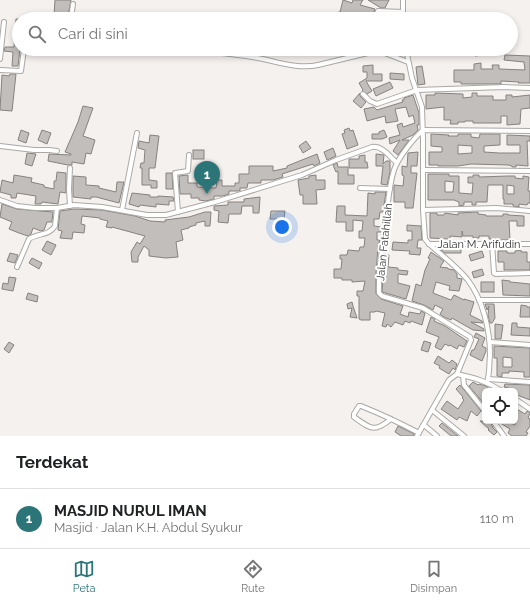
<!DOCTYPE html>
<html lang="id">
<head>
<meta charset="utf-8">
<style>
	body { margin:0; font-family:Raleway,sans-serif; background:#f6f6f6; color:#202124 }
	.controls { position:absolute; right:12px; bottom:12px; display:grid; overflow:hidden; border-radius:6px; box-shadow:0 2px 6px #0003 }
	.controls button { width:36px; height:36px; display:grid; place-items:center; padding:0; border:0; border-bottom:1px solid #e0e0e0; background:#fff; color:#202124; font:20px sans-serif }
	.you { position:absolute; left:282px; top:227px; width:14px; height:14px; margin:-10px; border:3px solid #fff; border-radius:50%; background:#1a73e8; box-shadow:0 0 0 6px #1a73e833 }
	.badge { display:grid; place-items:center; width:26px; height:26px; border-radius:50%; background:#2b7578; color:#fff; font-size:13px; font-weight:700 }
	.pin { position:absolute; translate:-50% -33px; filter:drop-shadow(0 1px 2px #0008) }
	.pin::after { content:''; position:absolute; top:21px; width:14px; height:12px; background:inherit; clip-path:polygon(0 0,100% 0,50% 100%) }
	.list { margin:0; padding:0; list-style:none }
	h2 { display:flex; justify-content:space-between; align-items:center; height:52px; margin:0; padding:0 16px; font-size:17px }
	h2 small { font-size:13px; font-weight:400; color:#757577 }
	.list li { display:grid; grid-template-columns:26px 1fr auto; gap:12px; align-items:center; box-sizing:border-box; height:60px; padding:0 16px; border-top:1px solid #e0e0e0 }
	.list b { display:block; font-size:15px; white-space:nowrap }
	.list p { margin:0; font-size:13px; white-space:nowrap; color:#757577 }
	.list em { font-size:13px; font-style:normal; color:#757577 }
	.icon { flex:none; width:22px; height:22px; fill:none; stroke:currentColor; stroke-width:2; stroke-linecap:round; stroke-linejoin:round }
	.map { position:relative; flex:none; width:530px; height:436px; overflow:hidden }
	.search { position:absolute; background:#fff; box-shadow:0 2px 6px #0003; left:12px; right:12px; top:12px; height:44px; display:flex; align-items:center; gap:10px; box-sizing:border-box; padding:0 14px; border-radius:22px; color:#757577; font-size:15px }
	.sheet { height:112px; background:#fff }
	nav { display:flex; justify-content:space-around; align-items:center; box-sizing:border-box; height:56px; border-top:1px solid #e0e0e0; background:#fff; font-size:11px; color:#757577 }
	nav a { display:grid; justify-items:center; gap:2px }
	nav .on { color:#2b7578 }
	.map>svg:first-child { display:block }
	.building { fill:#c2bebc; stroke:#858280; fill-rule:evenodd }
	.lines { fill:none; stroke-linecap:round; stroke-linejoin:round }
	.minor-casing { stroke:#aca8a6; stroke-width:6 }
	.minor { stroke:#fff; stroke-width:4 }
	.labels { text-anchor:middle; stroke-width:4; stroke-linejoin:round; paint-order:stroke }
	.street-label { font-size:11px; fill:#353433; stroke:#fff }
</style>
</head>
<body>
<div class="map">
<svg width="530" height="436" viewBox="0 0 530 436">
	<rect width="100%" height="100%" fill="#f5f1ef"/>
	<g class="building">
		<path d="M55,0h16l-3,16 -14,-1z"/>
		<path d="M343,0l9,3 1,-3h10l-3,5 15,4 -3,8 -7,-2 -1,4 -9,-2v2h-26l-1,-5 12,-2z"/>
		<path d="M368,0h21l-4,8h-4z"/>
		<path d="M380,15h12v4h-13z"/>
		<path d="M16,19h3v30h1l-2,17h-6l1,-14 -9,-1 1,-4h9z"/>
		<path d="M475,49h16l1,5 -17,2z"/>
		<path d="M505,55l25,1v27h-12l1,-1 -18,-1v3h-40v-2h-7v-12h20v-6l7,-1v6h12l-1,-4h7v4l26,1 -1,-8 -20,-2z"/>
		<path d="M373,65v9h9v7h-16l6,10 -5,3 -5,-3 1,-1 -4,-7 8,-5v-6h-4v-6z"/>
		<path d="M422,66l3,18 -7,1 -2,-18z"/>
		<path d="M390,73l14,1v6l-14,-1z"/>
		<path d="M10,74h6l-4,37 -12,-1 2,-35 7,1z"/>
		<path d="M390,82l3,6 -17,8 -3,-7z"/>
		<path d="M360,93v3l6,6 -5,6 -8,-7z"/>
		<path d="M435,93l28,1v4l9,-1v-4h5v3h16v4h13v-5h6v2l18,-2v13l-9,1 -1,15 -13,1v-9h-6v7h-28v-2h-8v1h-7v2h-8l1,-4h-7v-13l-18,2v-14h9z"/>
		<path d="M413,95l6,18v12h-2l1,5 -5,5 -11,5h7l-11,15 -5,-4 7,-11 -10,4 -1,-6 11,-3 -3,-10 5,-2 1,4 12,-4 -2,-8 -4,2 -3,-10 -11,2 3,12 -12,2 -1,-7 -18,5 -3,-12 10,-2 3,3 26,-8 -1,-2h2v-2z"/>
		<path d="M83,106l10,2 -10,28 12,4 -4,14 -5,-1 -2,11 -12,-2v3h-4l-20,-4 1,-7 22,1v-1l-6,-2 13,-30z"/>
		<path d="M349,128l1,3 3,-1 5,15 -11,4 -5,-15 3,-1 -1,-3z"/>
		<path d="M21,130l8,3 -3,10 -8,-3z"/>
		<path d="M42,130l9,3 -4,11 -9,-4z"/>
		<path d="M384,130l3,7 -5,2h-10v-5h7v-2z"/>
		<path d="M431,134l18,1 -1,1h10v-2h13v3l8,1 1,-4h20v11l-16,1v6l15,1h21v-8h-13v-10l23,1v5h-3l1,25 -12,-1v2h-4v-1l-4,-1 -37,-1 -13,2h-20v-1h-9v-13h13v-5l-11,-1zM458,145l14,1v7l-14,1z"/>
		<path d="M150,135l9,1 -4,32h-6v12l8,1v7h-6v-3h-9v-17h-2l1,-5h3l1,-13 -7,-2 1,-7 10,2z"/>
		<path d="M306,141l5,7 -8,5 -4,-7z"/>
		<path d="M333,148l3,8 -9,4 -3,-8z"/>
		<rect x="193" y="150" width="11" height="9"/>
		<path d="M418,152l-1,14h-6v7h6l-4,35h-8v-6h-11v-17l9,1 1,-10 -2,-1v-9l5,1 1,-14z"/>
		<path d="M27,153l9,1 -4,12 -7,-2z"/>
		<path d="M317,154l3,9 -6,3 -1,-2 -31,10 1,3 -10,3h-12v3h-13l-1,5h-7v3h-11v3l-6,2h-9v3l-8,2 -7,-1v-2h-8v-4h-11l-1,-18 9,-1v8h9v4l19,1 1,-8h5v6h13v-3h4v-9h10v-8h24v5l14,-3v-2z"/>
		<path d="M376,154l8,1 -1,9 3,-3h4v11l-3,13 -6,-1 2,-18h-7z"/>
		<path d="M365,155v7h2l1,6h-19v-9h10v-3z"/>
		<path d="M337,163l1,4h10v8h6v9h-16v-13l-2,1 -3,-7z"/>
		<path d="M57,172l9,1v20l-6,-1 -2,12 -16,-2 -1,2h-6l1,-8 -19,-3 -1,5h-5v-3l-11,-3 2,-12 11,3 1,-8 18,3 -1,4 13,3v2l10,2v-8h2z"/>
		<path d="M166,173h6l1,16h-7z"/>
		<path d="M428,174h21v2h10v17l13,1 1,-11h-5v-6h5v-2h6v2l29,-1h7v2l8,1v-3l6,1 -1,14h2v12h-2l-1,2 -8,-1v3l-6,-1v-2h-9v-5h-1v-14h-15l-1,17h-11v3h-4v-3h-8v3l-5,1v-4l-5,-2h-26zM445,181l9,1 -1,10h-8zM507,185l7,1v8h-7z"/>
		<path d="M316,175v5h9v9l-9,1 1,14h-14v-9h-3l-2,-15 11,-2v-2z"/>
		<path d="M73,176l13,1v8l13,1v2l17,4 1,-10h7l-5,21 -23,-6h-5v2l-18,-2z"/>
		<path d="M375,192h11l-3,20h-3l-1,7h-5v7l7,1v5h-4v8h3l-2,6 -2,28v20l5,5 22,7 -3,8 8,3 1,-5 11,2 1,-3 4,2 -3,12 -11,-4 -1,2 -5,-2 -2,4 -8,-3 -4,5 -4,-3 -1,3 -4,-1 3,-13 -9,-2 -1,1h-5v8h-9l-2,-1v-23h-2v-5h6l2,-10 -13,1v-2h-10v-2h-8v-9h7l1,-10h-2v-4h7l1,-5 11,1 1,-4h4l1,-9h-6v-7h3l1,-10 -10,-1v11h-7v-9h-10l1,-16h8v9l22,1 1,-23 7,1z"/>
		<path d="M132,193l18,2v2h8v-1l15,1 1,4h-5v4l-13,-1v3l-16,-2 -1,2 -10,-3z"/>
		<path d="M260,197l-1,16h-6v-7h-11l-1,8h-12l-1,9 -10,-1 1,-11 -5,-1v-4l14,-1v-3h16v-3z"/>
		<path d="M2,204l15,5 36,3 -1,10h-5l-3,8 -3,1 -8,-3 -2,6 -3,2 -9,-3 -10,-4 3,-7 -12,-5z"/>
		<path d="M74,209l28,1 33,6 15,5 15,1v-2l24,-3 16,-5h6l-1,14h-5v-5l-9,2v2l-7,2v1l-8,2 2,10 -7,2 2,15 -12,1 -17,-2v-6l-5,-4 -6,11v5h-6l-1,-10 6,-10 3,2 5,-8 -33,-9v1l-6,-1 2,-6 -8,-2v-1l-18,-2 -1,8 4,1 -1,8 -11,-1 -1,7 -12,-1 2,-7 -4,-1 2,-19z"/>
		<path d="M271,211h14l-1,8h-14z"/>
		<path d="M478,212v2l8,1v1h17v-2h5v1l16,1v10h-7v-5h-8l1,19h-14v-1h-7v-3h-10v2h-6v-2h-10l-1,-5v6l-12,-1v3l-20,-1v-25h7v2h7l1,-2 13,2v-2z"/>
		<path d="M407,225l14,1 1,14h-4l-1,8h4l-1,7 -11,-1 1,-3 -18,-1 1,-8 15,1v-3h4v-9h-5z"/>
		<path d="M47,241l9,4 -5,10 -9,-5z"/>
		<path d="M441,248h20v5h-16l-4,-3z"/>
		<path d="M521,250v2h6v10h3v8h-26v-8h-6v-11h9v2h8v-2z"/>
		<path d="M482,251l2,6 -13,4 -2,-6z"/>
		<path d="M431,252l13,9 -4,6 8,1v1l6,1 3,4v4l5,1 -3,12 -10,-1 1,-4 -14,-4 -3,11 18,7 3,-5 10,5v-1l10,3 -4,13 12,6 1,2 -12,-1 13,7v2l-11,-1 -21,-12 -1,2 -7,-3 -4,-3 3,-5 -8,-4 -2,5 -9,-5 -12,-4 4,-17 5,2 4,-16 5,-11 -2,-1z"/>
		<path d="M10,253l8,2 -3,8 -8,-2z"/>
		<path d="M385,254l4,1 -1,12 10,1v2l10,1 -1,4 -9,-1v9l12,3 -4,13 -24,-7z"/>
		<path d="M32,258l10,5 -3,6 -10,-6z"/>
		<path d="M482,269l2,6 -10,3 -2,-6z"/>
		<path d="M9,277l7,1 -3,13 -11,-2 1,-6 5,1z"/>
		<path d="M502,280l8,1v1l20,2v12l-27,-1z"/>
		<rect x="481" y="282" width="13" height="10"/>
		<path d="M28,293l10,3 -1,6 -11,-3z"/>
		<path d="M352,302l1,4 4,12 -7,-1 2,-9 -4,1 -1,-5z"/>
		<path d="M485,304h9l1,14 -3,5h-2l-2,-8 1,-9 -2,4z"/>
		<path d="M521,305l6,1v1h3v10h-10z"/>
		<path d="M431,317l4,2 -1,2 11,5 22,15 -3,6 -5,-2 -2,4 -7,-4 -1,1 -4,-2 -4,6 -6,-3 4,-10 -13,-5z"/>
		<path d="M512,323h5v4l13,1v8l-19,-1z"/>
		<path d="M495,324l8,1 -2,14h-6z"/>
		<path d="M476,333l9,5 -3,8 4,2v3l-4,10 -12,-6 2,-5h2l5,-11 -5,-2z"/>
		<path d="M424,341l7,2 -3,9 -7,-2z"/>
		<path d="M9,342l5,3 -5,8 -5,-4z"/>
		<path d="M494,346l36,2v29h-6v-5l-15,-1v2h-7v4l-5,-1v-18h-3zM503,357l9,1v9h-9z"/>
		<path d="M438,356l11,7 3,-3 5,4 -2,6 -2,-2 -4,6 -10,-6 1,-2 -6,-3z"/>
		<path d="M473,382l5,3 1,-1 7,2 6,5h-7v14l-16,-19z"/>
		<path d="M505,384l25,1v15l-13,-5 1,-2 -3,-2h-5l1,-2 -7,-2z"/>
		<path d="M460,385l21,26 -4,5 -6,-5 -4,10 -8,-4 -2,3 -16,-11 6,-8 11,8 6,-9 -2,-2 1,-1 -7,-8z"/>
		<path d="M515,408l10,6 2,-3 3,2 -2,5 2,1v7l-4,6 2,1 -2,3h-14l-4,-3 2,-4 -13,-8h9l9,4z"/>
		<path d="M480,421h10l3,7 4,4 -3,3 -6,-5 1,-1z"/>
		<path d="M442,423l16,13h-7l-12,-10z"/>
		<path d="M398,426l16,8v2h-13l-6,-4z"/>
	</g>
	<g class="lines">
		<g class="minor-casing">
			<g id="minor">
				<path d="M71,19l2,-15"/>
				<path d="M375,19l3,-8 25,1"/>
				<path d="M403,19v-19"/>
				<path d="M166,49c28,2 58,3 86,8 21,3 45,13 66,8l54,-13h10l26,10"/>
				<path d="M406,49l6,29 10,29 1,32v71l2,29 4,5c13,11 27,22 38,35 16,20 23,51 23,76 -1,9 0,18 -3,27"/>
				<path d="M0,59l4,-37"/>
				<path d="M0,70l21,1 3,-22"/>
				<path d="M363,94l7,7 7,3 40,-14 87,-3 26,1"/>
				<path d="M0,146l34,4h15l8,1"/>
				<path d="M423,170l107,1"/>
				<path d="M360,188l30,1"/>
				<path d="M0,200l17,6 18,2h22l17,-3 28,2 45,8h19l49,-13 87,-27 34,-15 36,-13c10,-2 18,10 25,16"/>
				<path d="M70,206l-1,-17 1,-21"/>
				<path d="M122,210l15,-77"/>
				<path d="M423,210l74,-2 33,3"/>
				<path d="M178,212l-3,-39 13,-2 1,-16"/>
				<path d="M492,243l2,30 2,1 34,-1"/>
				<path d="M429,244h101"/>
				<path d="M17,267l12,-28c9,-6 20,-3 26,-13l2,-18"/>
				<path d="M479,300h51"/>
				<path d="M490,342l40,3"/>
				<path d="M457,374c18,4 29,7 45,17"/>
				<path d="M463,376l1,9 21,26"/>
				<path d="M488,379l42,3"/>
				<path d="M515,399l15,10"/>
				<path d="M432,410l32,26"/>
				<path d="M391,419c-17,14 -20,10 -37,-2v-3l5,-8h2c20,8 39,17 58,27"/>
				<path d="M493,421l11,15"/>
				<path d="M424,425l13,11"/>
				<path d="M417,436l32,-56 8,-6 14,-34 -1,-3 -47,-29 -41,-12 -3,-3c-1,-25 4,-49 7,-74 2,-16 3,-33 8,-49 4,-12 19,-31 29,-40l107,1"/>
			</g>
		</g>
		<use href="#minor" class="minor"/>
	</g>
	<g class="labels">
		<g class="street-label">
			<text transform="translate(384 242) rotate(-84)" y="4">Jalan Fatahillah</text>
			<text x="479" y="248">Jalan M. Arifudin</text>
		</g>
	</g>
</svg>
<div class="controls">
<button><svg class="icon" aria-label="locate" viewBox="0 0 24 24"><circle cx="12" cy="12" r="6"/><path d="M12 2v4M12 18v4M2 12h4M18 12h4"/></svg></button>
</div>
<div class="you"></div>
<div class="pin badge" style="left:207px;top:194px">1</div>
<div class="search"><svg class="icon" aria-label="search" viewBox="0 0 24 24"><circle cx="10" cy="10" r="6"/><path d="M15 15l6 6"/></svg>Cari di sini</div>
</div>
<section class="sheet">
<h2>Terdekat<small></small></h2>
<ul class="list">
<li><span class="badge">1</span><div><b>MASJID NURUL IMAN</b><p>Masjid · Jalan K.H. Abdul Syukur</p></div><em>110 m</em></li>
</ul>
</section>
<nav>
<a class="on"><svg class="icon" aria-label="map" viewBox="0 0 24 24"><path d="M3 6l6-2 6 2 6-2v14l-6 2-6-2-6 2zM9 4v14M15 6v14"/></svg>Peta</a>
<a><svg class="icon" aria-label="directions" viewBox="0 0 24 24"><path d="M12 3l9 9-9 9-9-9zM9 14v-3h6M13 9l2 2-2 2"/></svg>Rute</a>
<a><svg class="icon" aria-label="saved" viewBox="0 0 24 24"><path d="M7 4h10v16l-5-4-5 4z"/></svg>Disimpan</a>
</nav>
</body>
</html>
